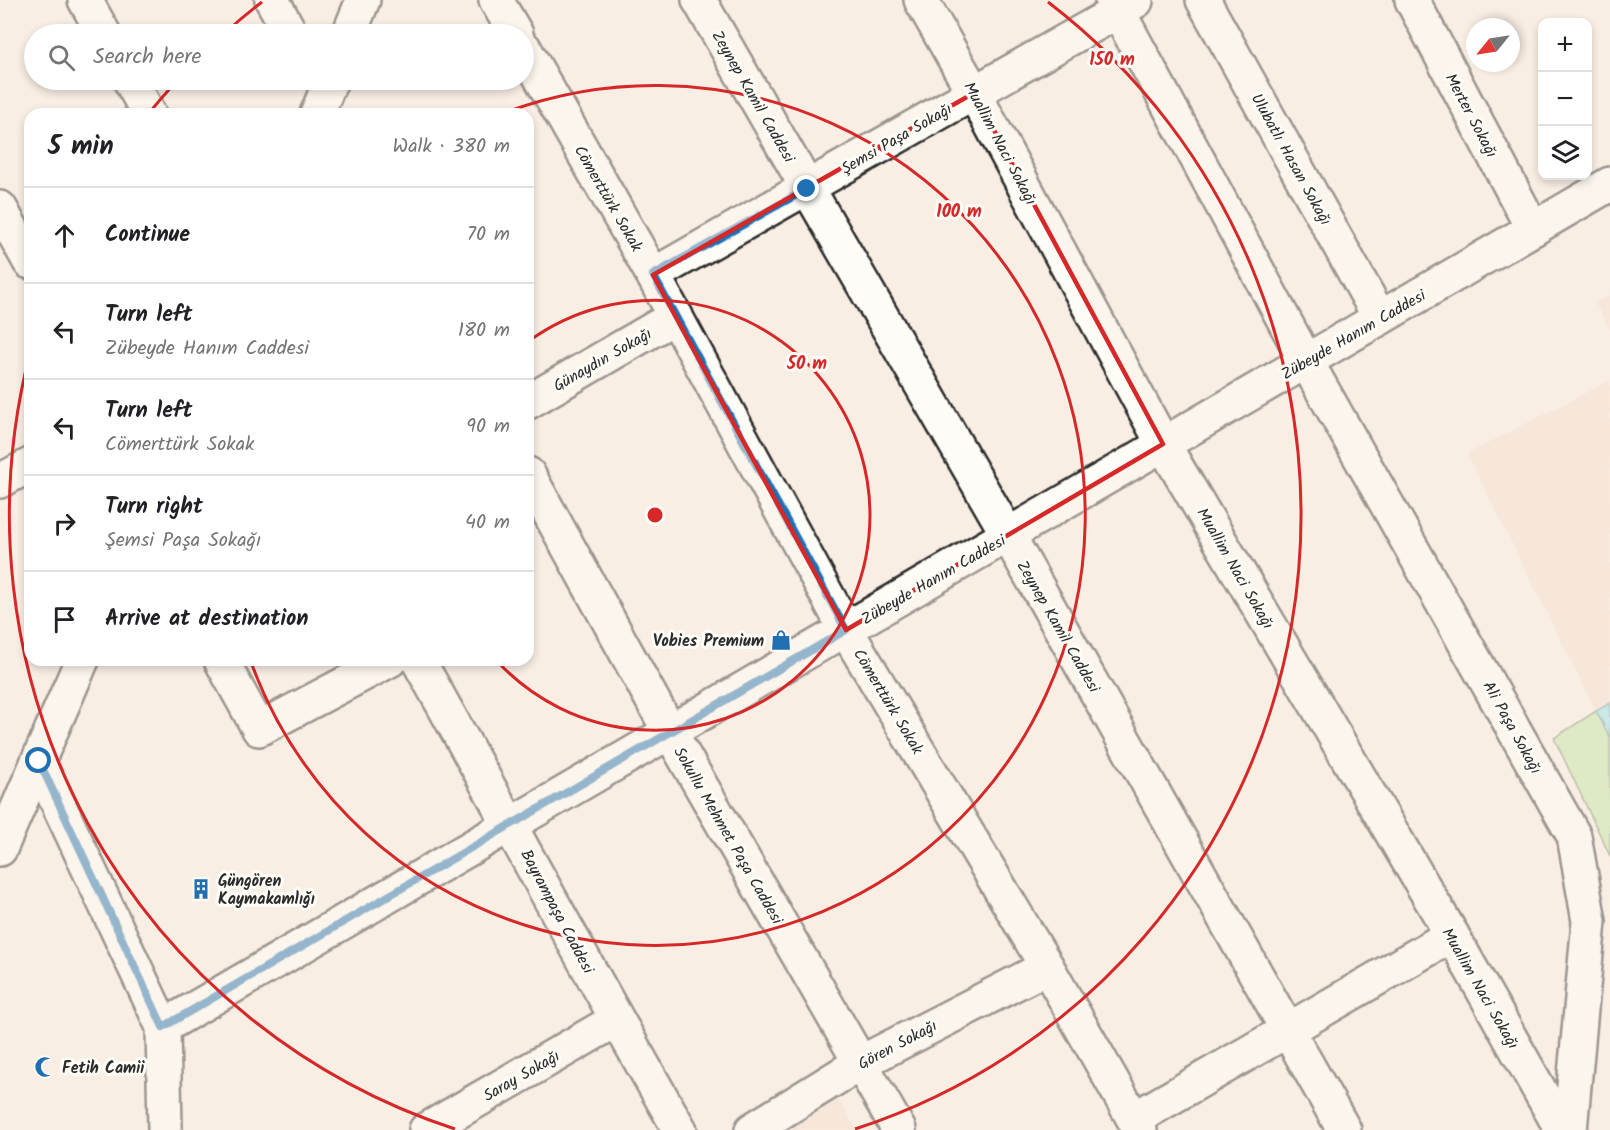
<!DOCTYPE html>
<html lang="en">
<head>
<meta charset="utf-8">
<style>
	body { margin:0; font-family:Kalam,sans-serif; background:#f6f6f6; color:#202124 }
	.controls { position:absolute; right:18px; top:18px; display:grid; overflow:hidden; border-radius:12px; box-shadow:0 3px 9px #0003 }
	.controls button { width:54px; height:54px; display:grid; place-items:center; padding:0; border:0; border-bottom:2px solid #e0e0e0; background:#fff; color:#202124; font:30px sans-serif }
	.compass { position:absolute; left:1466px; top:18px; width:54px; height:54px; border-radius:50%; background:#fff; box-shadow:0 3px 9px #0003; rotate:240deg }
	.stop { position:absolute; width:18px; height:18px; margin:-14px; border:4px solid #1f6fb2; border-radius:50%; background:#fff }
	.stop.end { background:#1f6fb2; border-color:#fff; box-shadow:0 2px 6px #0008 }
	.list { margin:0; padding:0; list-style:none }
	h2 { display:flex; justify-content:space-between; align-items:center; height:78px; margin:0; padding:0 24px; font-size:26px }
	h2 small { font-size:20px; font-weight:400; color:#757577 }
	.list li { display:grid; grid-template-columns:39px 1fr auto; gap:18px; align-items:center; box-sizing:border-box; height:96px; padding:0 24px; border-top:2px solid #e0e0e0 }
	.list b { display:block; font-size:22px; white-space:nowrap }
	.list p { margin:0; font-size:20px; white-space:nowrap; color:#757577 }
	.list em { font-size:20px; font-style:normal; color:#757577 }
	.icon { flex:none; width:33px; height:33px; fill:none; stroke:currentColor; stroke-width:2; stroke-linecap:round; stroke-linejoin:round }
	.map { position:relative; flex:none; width:1610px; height:1130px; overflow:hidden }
	.search { position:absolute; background:#fff; box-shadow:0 3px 9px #0003; left:24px; top:24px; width:510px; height:66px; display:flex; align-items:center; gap:15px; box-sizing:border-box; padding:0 21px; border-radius:33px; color:#757577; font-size:22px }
	.panel { position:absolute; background:#fff; box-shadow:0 3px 9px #0003; left:24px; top:108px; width:510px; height:558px; border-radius:18px }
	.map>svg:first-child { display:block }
	.built { fill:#f4ddce }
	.green { fill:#bde39f; stroke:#748765; stroke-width:1.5 }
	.water { fill:#8fdfec; stroke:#67979f; stroke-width:1.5 }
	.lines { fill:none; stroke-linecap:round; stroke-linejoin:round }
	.minor-casing { stroke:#2b2b2b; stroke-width:38 }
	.tertiary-casing { stroke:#2b2b2b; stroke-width:38 }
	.minor { stroke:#fdfcf7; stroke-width:33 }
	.tertiary { stroke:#fdfcf7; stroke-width:33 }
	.route { stroke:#1f6fb2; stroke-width:8 }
	.marked { fill:none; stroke:#d62828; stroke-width:4.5; stroke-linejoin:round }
	.ring { fill:none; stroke:#d62828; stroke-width:3 }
	.labels { text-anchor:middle; stroke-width:6; stroke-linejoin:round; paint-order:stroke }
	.street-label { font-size:16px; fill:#2b2b2b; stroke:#fdfcf7 }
	.poi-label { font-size:16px; font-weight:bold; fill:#2b2b2b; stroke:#fdfcf7; text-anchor:start }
	.centre { fill:#d62828; stroke:#fdfcf7; stroke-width:3 }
	.ring-label { font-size:18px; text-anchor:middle; font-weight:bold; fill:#d62828; stroke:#fdfcf7; stroke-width:6; stroke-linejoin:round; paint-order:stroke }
</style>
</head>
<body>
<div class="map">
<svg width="1610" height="1130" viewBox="0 0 1610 1130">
	<rect width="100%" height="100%" fill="#f9eee4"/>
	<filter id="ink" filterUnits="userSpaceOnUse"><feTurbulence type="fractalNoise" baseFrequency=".0167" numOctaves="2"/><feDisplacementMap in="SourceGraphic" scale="12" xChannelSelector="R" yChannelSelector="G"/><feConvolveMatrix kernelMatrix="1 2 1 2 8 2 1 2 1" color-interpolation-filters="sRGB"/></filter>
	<g filter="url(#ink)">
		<g class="built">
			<path d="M1610,295v35l-15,-27z"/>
			<path d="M1610,380v322l-14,9 -129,-257z"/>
			<path d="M837,1097l20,33h-75z"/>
		</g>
		<path class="green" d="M1596,711l14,26v119l-56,-118z"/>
		<path class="water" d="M1610,703v34l-14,-26z"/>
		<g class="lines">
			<g class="minor-casing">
				<g id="minor">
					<path d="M85,0l19,34"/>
					<path d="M272,0l19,34"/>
					<path d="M496,0l20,34"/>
					<path d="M699,0l309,535 336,595"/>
					<path d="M921,0l53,93 189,351 289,491 110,195"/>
					<path d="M1112,0l194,361 268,475 15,85 -19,209"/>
					<path d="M1203,0l177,318"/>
					<path d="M1412,0l121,229"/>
					<path d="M524,48l129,227 193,355 201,337 93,163"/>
					<path d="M130,80l19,34"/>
					<path d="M0,208l30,54"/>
					<path d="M653,275l483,-274"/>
					<path d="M528,402l148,-86"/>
					<path d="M528,474l142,258 229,398"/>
					<path d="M0,481l30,-16"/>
					<path d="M221,660l38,69 131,-69"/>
					<path d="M38,761l125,266 2,103"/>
					<path d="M163,1027l1447,-843"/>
					<path d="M1134,1119l318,-184"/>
					<path d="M426,1130l190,-110"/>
					<path d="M752,1130l108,-67 187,-96"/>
				</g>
			</g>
			<g class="tertiary-casing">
				<g id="tertiary">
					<path d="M349,34l14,-34"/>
					<path d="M317,114l14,-34"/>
					<path d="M418,660c88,156 172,315 262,470"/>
					<path d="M0,849l82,-189"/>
				</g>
			</g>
			<use href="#minor" class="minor"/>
			<use href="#tertiary" class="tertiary"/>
		</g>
	</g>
	<g class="lines" filter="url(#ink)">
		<path class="route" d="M39,761l124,266 683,-397 -193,-355 154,-86"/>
	</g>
	<path d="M0 0H1610V1130H0ZM974,93l189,351 -317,186 -193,-355z" fill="#f9eee4" fill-opacity=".55" fill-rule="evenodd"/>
	<path class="marked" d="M974,93l189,351 -317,186 -193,-355z"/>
	<g class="ring">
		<path d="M529 341A215 215 0 1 1 496 660"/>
		<path d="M501 114A430 430 0 1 1 251 662"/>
		<path d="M455 1129A646 646 0 0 1 30 353M149 113A646 646 0 0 1 175 83M227 31A646 646 0 0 1 262 2M1048 2A646 646 0 0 1 855 1129"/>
	</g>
	<defs>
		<g id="shop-bare" transform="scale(1.62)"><path d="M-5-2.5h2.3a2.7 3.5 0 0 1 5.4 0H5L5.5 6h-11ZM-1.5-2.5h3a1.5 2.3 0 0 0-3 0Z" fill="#1f6fb2" stroke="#fdfcf7" stroke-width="2.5" paint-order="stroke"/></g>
		<g id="building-bare" transform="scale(1.62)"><path d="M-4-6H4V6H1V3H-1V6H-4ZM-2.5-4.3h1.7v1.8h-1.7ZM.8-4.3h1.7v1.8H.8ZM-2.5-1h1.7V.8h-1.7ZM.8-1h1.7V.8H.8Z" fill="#1f6fb2" stroke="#fdfcf7" stroke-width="2.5" paint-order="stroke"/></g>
		<g id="mosque-bare" transform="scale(1.62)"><path d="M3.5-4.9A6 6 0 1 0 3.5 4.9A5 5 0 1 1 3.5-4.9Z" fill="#1f6fb2" stroke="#fdfcf7" stroke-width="2.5" paint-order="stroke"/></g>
	</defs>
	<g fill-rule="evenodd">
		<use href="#shop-bare" x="781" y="640"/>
		<use href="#building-bare" x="201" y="889"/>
		<use href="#mosque-bare" x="45" y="1067"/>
	</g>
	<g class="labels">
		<g class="street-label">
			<text transform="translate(754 96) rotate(60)" y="6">Zeynep Kamil Caddesi</text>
			<text transform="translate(1472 115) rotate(62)" y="6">Merter Sokağı</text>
			<text transform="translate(896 138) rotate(-30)" y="6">Şemsi Paşa Sokağı</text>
			<text transform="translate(1001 143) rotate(62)" y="6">Muallim Naci Sokağı</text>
			<text transform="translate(1292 159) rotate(61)" y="6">Ulubatlı Hasan Sokağı</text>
			<text transform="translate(609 198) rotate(60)" y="6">Cömerttürk Sokak</text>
			<text transform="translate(1353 334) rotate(-30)" y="6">Zübeyde Hanım Caddesi</text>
			<text transform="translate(602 359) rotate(-30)" y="6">Günaydın Sokağı</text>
			<text transform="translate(1236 568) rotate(60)" y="6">Muallim Naci Sokağı</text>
			<text transform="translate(933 579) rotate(-30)" y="6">Zübeyde Hanım Caddesi</text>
			<text transform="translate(1059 626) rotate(60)" y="6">Zeynep Kamil Caddesi</text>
			<text transform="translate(889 701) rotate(59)" y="6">Cömerttürk Sokak</text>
			<text transform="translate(1513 727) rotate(61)" y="6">Ali Paşa Sokağı</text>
			<text transform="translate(729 835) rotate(60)" y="6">Sokullu Mehmet Paşa Caddesi</text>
			<text transform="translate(558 911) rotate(62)" y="6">Bayrampaşa Caddesi</text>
			<text transform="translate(1481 988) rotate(60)" y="6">Muallim Naci Sokağı</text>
			<text transform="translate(897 1044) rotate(-28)" y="6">Gören Sokağı</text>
			<text transform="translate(521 1075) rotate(-30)" y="6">Saray Sokağı</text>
		</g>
		<g class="poi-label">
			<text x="764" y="646" text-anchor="end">Vobies Premium</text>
			<text x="218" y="886">Güngören<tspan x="218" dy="18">Kaymakamlığı</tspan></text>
			<text x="62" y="1073">Fetih Camii</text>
		</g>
	</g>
	<circle cx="655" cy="515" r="9" class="centre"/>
	<g class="ring-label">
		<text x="1112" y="65">150 m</text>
		<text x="959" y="217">100 m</text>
		<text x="807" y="369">50 m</text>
	</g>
</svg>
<div class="controls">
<button>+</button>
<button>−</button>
<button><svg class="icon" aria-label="layers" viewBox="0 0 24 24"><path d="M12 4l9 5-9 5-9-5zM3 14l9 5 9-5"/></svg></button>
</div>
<svg class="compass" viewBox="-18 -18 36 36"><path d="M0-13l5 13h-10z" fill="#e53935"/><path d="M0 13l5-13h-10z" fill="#757577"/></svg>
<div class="stop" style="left:39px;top:761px"></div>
<div class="stop end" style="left:807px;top:189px"></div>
<div class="search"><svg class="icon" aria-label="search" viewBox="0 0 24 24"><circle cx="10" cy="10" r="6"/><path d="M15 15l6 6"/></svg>Search here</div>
<section class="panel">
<h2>5 min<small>Walk · 380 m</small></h2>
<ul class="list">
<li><svg class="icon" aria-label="ahead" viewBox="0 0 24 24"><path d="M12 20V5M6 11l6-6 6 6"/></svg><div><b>Continue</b></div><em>70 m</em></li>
<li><svg class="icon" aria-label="left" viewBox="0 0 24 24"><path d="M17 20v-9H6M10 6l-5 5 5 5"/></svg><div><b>Turn left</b><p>Zübeyde Hanım Caddesi</p></div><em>180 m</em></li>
<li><svg class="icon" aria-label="left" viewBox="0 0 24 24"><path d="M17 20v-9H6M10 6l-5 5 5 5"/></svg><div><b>Turn left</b><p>Cömerttürk Sokak</p></div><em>90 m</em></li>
<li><svg class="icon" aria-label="right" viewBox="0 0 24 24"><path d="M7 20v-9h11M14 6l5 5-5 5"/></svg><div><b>Turn right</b><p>Şemsi Paşa Sokağı</p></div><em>40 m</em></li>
<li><svg class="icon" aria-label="arrive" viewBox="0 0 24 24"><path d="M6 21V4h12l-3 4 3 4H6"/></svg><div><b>Arrive at destination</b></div></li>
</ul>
</section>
</div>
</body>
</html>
